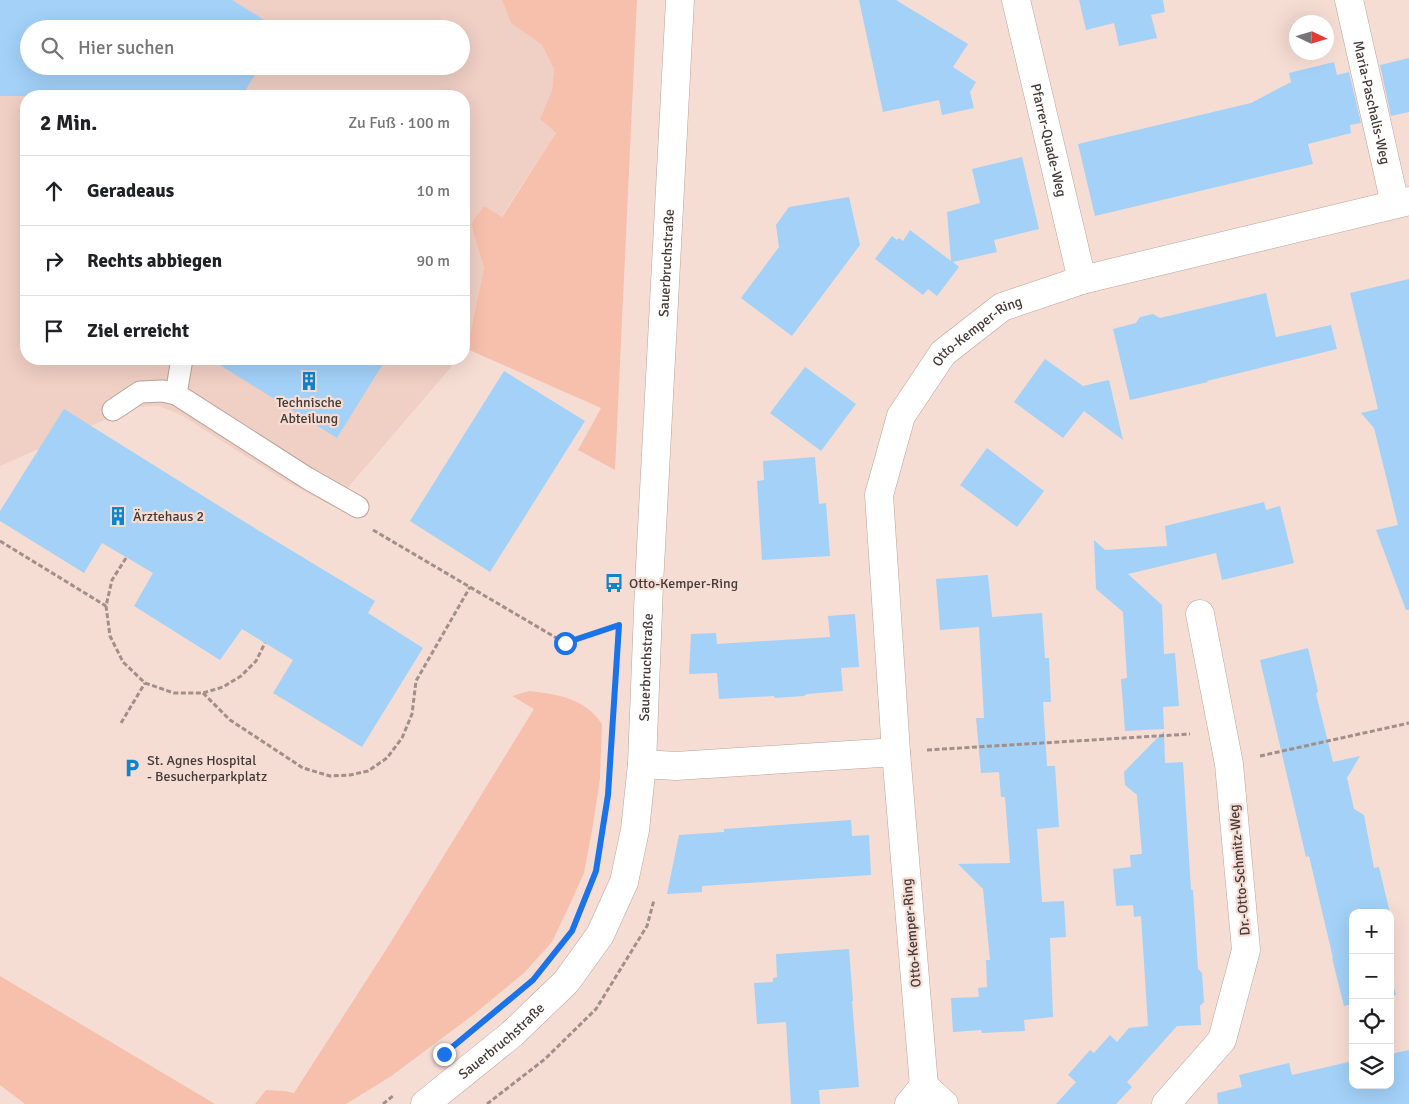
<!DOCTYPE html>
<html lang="de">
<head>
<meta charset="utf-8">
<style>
	body { margin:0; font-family:Signika,sans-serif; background:#f6f6f6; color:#202124 }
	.controls { position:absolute; right:15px; bottom:15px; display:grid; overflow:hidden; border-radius:10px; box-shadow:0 5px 20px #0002 }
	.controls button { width:45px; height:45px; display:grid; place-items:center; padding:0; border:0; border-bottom:1px solid #e0e0e0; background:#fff; color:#202124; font:25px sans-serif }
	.compass { position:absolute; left:1289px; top:15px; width:45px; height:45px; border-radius:50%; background:#fff; box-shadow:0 5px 20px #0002; rotate:94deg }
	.stop { position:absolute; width:15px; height:15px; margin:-11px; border:4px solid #1a73e8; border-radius:50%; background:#fff }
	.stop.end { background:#1a73e8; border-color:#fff; box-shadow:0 1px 5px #0008 }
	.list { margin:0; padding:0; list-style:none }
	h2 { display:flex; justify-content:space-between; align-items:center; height:65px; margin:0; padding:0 20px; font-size:21px }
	h2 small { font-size:16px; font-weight:400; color:#757577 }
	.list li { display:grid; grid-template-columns:32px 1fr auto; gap:15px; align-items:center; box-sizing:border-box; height:70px; padding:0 20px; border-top:1px solid #e0e0e0 }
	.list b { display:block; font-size:19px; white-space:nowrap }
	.list em { font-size:16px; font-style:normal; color:#757577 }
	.icon { flex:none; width:28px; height:28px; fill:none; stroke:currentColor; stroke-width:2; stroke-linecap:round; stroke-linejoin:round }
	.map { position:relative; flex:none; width:1409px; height:1104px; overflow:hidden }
	.search { position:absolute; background:#fff; box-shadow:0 5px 20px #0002; left:20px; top:20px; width:450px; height:55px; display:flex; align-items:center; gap:12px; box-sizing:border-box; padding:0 18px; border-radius:28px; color:#757577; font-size:19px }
	.panel { position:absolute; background:#fff; box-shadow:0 5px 20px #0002; left:20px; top:90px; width:450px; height:275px; border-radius:20px }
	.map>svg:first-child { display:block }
	.built { fill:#f0cfc4; fill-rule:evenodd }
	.green { fill:#f6c0ad }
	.building { fill:#a3d1f8 }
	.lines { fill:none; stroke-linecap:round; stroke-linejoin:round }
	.lane-casing { stroke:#bba39b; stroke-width:23 }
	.street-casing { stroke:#bba39b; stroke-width:29 }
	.path { stroke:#a18f89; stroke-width:3; stroke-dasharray:5 2.5; stroke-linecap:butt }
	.lane { stroke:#fff; stroke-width:21 }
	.street { stroke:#fff; stroke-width:28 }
	.route { stroke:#1a73e8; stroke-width:6 }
	.labels { text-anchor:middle; stroke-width:4.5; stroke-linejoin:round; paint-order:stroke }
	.street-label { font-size:14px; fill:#443a37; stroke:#f6ddd4 }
	.poi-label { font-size:14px; fill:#443a37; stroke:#f6ddd4; text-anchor:start }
</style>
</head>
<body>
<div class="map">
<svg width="1409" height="1104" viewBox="0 0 1409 1104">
	<rect width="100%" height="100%" fill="#f6ddd4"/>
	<path class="built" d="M0,0h502l9,23 31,22 12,24 -2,21 -12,29 16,14 -55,84 -30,7 13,44 -17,81 -3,3v-256h-438v263h432l-126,147 -47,-25 -104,-66 -22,-9 -25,1 -134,59zM29,29h432v37h-432z"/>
	<g class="green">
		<path d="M502,0h135l-22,470 -37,-20 23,-42 -134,-59 17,-81 -13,-44 13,-18 18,11 54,-84 -16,-14 12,-29 2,-21 -12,-24 -31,-22z"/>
		<path d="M529,691c28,3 56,7 73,33l-2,54 -7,47 -9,48 -13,29 -19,40 -28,31 -51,42 -83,62 -44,27h-91l11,-14 18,1 10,2 95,-148 145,-236 -22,-13z"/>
		<path d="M0,976l215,128h-190l-25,-19z"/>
	</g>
	<g class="building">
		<path d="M0,0h232l47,29h-250v37h231l-18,30h-242z"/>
		<path d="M859,0h37l72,44 -15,23 23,15 -6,10 4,16 -32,7 -3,-15 -56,12z"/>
		<path d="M1079,0h84l2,12 -14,3 6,23 -38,8 -5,-23 -28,7z"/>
		<path d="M1409,58v54l-18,4 -11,-51z"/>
		<path d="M1334,62l3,13 12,-3 12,51 -11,2 1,8 -43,11 5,20 -218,52 -17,-72 173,-41 40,-21 -2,-9z"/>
		<path d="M1022,157l17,72 -45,11 3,12 -44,10 6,5 -22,29 -9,-7 -5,6 -48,-36 17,-23 5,4 2,-2 4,3 7,-11 41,31 -4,-49 33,-9 -8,-34z"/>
		<path d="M849,197l11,48 -68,91 -51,-38 38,-51 -3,-22 13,-18z"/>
		<path d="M1409,279v331h-3l-30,-80 22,-5 -24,-97 -13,-15 17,-4 -28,-116z"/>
		<path d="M1266,293l10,44 55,-12 6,24 -130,32 1,1 -78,18 -17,-71 23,-6 4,-6 13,-3 7,4z"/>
		<path d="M210,359h176l-49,79z"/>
		<path d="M1045,359l38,27 26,-6 14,60 -39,-29 -21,27 -49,-36z"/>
		<path d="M805,367l51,37 -35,47 -51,-38z"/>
		<path d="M504,371l81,50 -95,151 -80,-51z"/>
		<path d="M64,409l184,115 127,77 -7,12 55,35 -61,99 -89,-54 20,-33 -51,-31 -22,31 -86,-54 19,-33 -51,-30 -18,30 -84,-52v-10z"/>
		<path d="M987,448l57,43 -27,36 -57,-42z"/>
		<path d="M815,457l4,47 7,-1 4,53 -68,4 -5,-79 7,-1 -1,-19z"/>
		<path d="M1264,502l2,8 14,-4 14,57 -72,17 -6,-27 -88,21 34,31 2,49 11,-1 4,53 -16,1 1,22 -39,2 -4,-52 6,-1 -4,-66 -27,-23 -2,-49 11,10 62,-4 -2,-20z"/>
		<path d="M988,575l4,42 50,-4 3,45h4l2,44h-8l4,64h8l4,61 -22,2 5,73 22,-1 2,36 -16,1 3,79 -29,3 1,11 -43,2 -1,-3 -28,2 -2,-34 28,-1 -1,-9 9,-1 -1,-27h4l-7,-71 -25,-25 52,-1 -5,-66h-4l-2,-25 -18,1 -5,-55h8l-5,-91 -39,3 -4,-51z"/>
		<path d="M855,614l4,53 -18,1 2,23 -36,3 -3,2 -29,2 -1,-2 -55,3 -2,-26 -28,1 2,-40 25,-1 1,11 113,-7 -2,-21z"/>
		<path d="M1308,648l10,43 -2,3 17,68 27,-6 -13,22 7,31 10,6 10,53 5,-1 11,46h-37v91l-9,2 -12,-48h1l-24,-102 -3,1 -46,-197z"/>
		<path d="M1164,731l1,32 18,-1 8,128h2l5,79 4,4 2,29 -4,4 1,19 -24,1 -50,56 5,5 -16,17h-60l20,-22 -8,-7 22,-25 4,3 16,-18 7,7 12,-14 19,-2 -7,-110 -7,1 -1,-12 -17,1 -3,-37 18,-2 -1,-12 12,-1 -5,-59 -12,-10 -1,-13z"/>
		<path d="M851,820l1,16 17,-1 2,40 -169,11v6l-35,2 12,-59 45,-3v-3z"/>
		<path d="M849,949l4,52h-1l7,86 -40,3 1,14h-29l-5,-82 -29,2 -3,-41 19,-1v-4l4,-1 -1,-23z"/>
		<path d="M1390,973l6,22 -6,1z"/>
		<path d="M1409,1050v54h-191l-1,-11 25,-6 -3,-12 50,-12 3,12 61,-14v24h37v-31z"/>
	</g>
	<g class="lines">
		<g class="lane-casing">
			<g id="lane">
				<path d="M182,359l-6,35 131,84 51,29"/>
				<path d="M113,410l27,-18 23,-1 13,3"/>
			</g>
		</g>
		<g class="street-casing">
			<g id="street">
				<path id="s1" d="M1016,0l66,280"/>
				<path id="s2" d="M1349,0l46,204"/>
				<path d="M642,764l34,2 220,-14"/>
				<path id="s3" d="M425,1104l87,-70 54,-52 34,-47 24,-53 11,-52 7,-66 7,-179 31,-585"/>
				<path d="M909,1104l15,-18"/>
				<path id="s4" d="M944,1104l-20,-18 -28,-334 -17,-257 22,-79 42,-63 59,-46 80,-27 327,-79"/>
				<path d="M1166,1104l56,-64 24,-90 -17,-186 -29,-150"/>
			</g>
		</g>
		<g class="path">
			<path d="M373,530l192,113 51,-17"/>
			<path d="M0,541l106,65"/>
			<path d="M126,558l-14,22 -6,26 4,30 13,26 22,21 29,10h29l20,-6 18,-11 15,-15 9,-18"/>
			<path d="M203,693l27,27 73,48 27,8 20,-1 18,-4 19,-13 15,-20 10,-24 4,-33 54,-94"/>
			<path d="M121,723l24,-40"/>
			<path d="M927,750l263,-16"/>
			<path d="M1260,756l149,-33"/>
			<path d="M383,1104l11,-9"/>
			<path d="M487,1104l58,-45 51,-50 51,-83 7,-26"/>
		</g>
		<use href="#lane" class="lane"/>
		<use href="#street" class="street"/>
	</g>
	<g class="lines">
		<path class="route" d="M444,1054l89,-74 39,-49 24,-60 12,-76 11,-170 -54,18"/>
	</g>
	<defs>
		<g id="building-bare" transform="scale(1.5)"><path d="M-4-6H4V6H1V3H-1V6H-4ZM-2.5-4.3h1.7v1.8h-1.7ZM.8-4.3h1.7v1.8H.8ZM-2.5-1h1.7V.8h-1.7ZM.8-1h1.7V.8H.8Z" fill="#0d84cc" stroke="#f6ddd4" stroke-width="2.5" paint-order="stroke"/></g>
		<g id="bus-bare" transform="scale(1.5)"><path d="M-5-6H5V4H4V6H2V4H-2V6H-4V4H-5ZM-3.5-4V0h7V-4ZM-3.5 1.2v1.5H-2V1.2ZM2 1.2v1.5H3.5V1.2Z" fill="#0d84cc" stroke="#f6ddd4" stroke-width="2.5" paint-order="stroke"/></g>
		<g id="parking-bare" transform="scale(1.5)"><path d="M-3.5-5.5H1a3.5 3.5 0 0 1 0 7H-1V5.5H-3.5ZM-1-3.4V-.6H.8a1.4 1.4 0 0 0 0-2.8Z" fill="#0d84cc" stroke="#f6ddd4" stroke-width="2.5" paint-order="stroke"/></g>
	</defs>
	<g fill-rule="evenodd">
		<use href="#building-bare" x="309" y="381"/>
		<use href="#building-bare" x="118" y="516"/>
		<use href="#bus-bare" x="614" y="583"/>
		<use href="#parking-bare" x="132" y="768"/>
	</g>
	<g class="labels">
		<g class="street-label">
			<text dy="5" stroke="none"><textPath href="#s2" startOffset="105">Maria-Paschalis-Weg</textPath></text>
			<text dy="5" stroke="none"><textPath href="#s1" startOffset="144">Pfarrer-Quade-Weg</textPath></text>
			<text dy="5" stroke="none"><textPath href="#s3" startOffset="924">Sauerbruchstraße</textPath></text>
			<text dy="5" stroke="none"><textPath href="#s4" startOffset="818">Otto-Kemper-Ring</textPath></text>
			<text dy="5" stroke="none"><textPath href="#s3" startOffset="519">Sauerbruchstraße</textPath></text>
			<text transform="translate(1239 870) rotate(-95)" y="5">Dr.-Otto-Schmitz-Weg</text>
			<text transform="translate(911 933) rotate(-95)" y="5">Otto-Kemper-Ring</text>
			<text dy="5" stroke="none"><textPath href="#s3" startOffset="99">Sauerbruchstraße</textPath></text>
		</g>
		<g class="poi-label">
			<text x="309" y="407" text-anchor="middle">Technische<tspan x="309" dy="16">Abteilung</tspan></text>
			<text x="133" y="521">Ärztehaus 2</text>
			<text x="629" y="588">Otto-Kemper-Ring</text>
			<text x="147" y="765">St. Agnes Hospital<tspan x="147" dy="16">- Besucherparkplatz</tspan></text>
		</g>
	</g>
</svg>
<div class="controls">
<button>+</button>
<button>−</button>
<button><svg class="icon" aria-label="locate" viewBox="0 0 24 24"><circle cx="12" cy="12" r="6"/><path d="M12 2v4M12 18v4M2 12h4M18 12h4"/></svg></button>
<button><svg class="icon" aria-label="layers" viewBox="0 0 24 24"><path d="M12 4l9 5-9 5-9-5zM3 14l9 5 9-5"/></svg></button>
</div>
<svg class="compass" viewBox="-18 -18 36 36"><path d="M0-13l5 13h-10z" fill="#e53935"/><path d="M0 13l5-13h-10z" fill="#757577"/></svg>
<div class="stop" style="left:565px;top:643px"></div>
<div class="stop end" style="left:444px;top:1054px"></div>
<div class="search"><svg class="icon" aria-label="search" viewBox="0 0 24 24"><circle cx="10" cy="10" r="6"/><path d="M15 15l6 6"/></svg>Hier suchen</div>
<section class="panel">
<h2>2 Min.<small>Zu Fuß · 100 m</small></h2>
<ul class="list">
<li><svg class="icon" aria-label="ahead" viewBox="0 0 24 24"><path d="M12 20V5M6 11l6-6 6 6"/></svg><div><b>Geradeaus</b></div><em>10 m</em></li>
<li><svg class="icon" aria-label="right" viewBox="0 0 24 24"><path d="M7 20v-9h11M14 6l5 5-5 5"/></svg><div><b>Rechts abbiegen</b></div><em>90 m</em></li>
<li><svg class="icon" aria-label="arrive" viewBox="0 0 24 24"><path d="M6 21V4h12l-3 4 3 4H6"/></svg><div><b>Ziel erreicht</b></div></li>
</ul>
</section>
</div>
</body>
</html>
